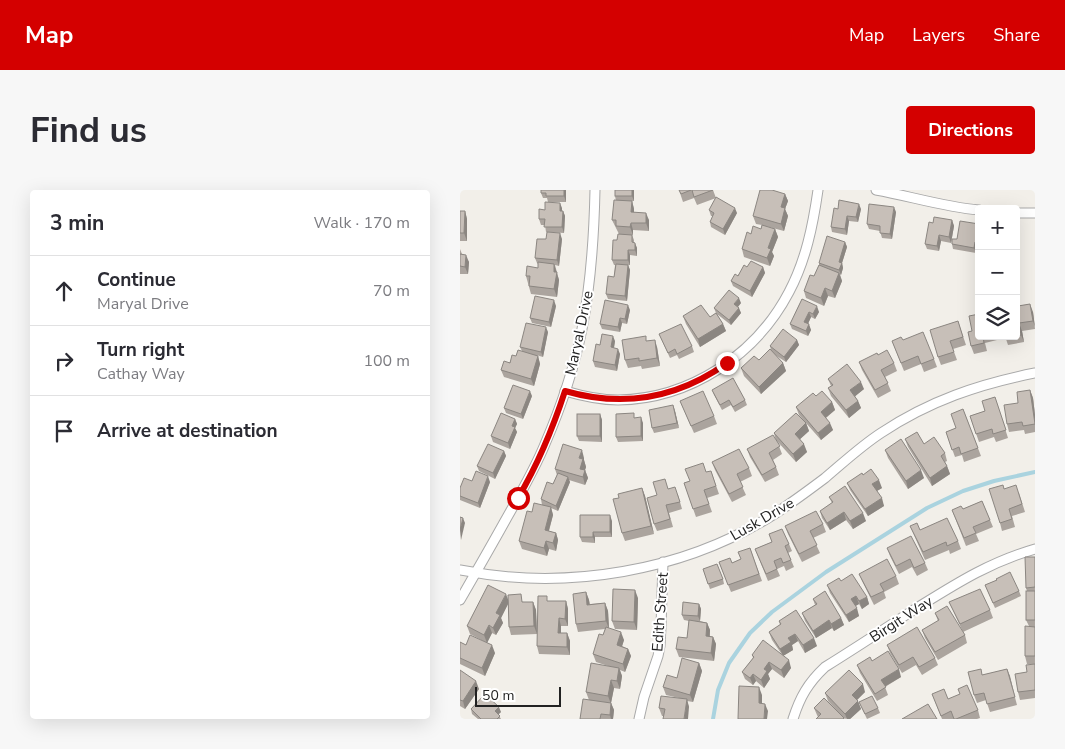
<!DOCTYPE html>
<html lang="en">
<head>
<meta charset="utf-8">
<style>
	body { margin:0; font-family:"Nunito Sans",sans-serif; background:#f7f7f7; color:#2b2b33 }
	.controls { position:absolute; right:15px; top:15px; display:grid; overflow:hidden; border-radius:5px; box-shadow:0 5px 20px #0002 }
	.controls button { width:45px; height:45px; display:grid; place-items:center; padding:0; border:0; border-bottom:1px solid #e1e1e2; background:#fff; color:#2b2b33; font:25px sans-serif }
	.scale { position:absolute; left:15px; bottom:12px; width:86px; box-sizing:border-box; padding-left:5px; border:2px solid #222; border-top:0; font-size:14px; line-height:18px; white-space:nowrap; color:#222; -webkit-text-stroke:4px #fff; paint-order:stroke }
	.stop { position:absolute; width:15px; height:15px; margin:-11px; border:4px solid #d40000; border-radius:50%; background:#fff }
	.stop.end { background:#d40000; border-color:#fff; box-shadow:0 1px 5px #0008 }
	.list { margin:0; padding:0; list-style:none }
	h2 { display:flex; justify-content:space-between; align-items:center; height:65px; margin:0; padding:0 20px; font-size:21px }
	h2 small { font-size:16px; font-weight:400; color:#7c7c81 }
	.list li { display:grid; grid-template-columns:32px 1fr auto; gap:15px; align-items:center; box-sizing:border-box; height:70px; padding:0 20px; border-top:1px solid #e1e1e2 }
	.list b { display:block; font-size:19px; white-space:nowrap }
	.list p { margin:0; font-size:16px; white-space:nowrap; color:#7c7c81 }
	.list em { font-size:16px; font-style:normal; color:#7c7c81 }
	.icon { flex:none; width:28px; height:28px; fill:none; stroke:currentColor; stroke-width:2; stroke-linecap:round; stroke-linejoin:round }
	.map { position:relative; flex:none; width:575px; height:529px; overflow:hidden; border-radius:5px }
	header { display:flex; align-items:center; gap:30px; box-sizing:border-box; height:70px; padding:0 25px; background:#d40000; color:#fff }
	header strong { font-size:24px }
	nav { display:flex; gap:28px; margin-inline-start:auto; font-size:18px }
	.intro { display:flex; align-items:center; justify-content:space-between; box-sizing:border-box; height:120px; padding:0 30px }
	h1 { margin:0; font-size:35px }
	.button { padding:12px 22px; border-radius:5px; background:#d40000; color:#fff; font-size:18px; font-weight:700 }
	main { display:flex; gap:30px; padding:0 30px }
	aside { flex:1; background:#fff; border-radius:5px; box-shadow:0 5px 20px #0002 }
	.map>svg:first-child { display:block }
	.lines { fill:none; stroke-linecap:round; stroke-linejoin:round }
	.stream { stroke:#aad3df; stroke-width:4 }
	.minor-casing { stroke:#a9a9a9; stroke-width:11 }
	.minor { stroke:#fff; stroke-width:9 }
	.wall { fill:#aba49e }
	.shaded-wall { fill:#8b8681 }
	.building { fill:#c7bfb8; stroke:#8b8681 }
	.route { stroke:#d40000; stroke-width:6 }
	.labels { text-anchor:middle; stroke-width:4; stroke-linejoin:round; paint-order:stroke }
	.street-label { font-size:15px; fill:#222; stroke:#fff }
</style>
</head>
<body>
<header>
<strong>Map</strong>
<nav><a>Map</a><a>Layers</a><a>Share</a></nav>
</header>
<div class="intro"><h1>Find us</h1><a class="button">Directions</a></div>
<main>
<aside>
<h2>3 min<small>Walk · 170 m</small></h2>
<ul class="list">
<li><svg class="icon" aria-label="ahead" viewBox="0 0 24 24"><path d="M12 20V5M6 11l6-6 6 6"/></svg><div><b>Continue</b><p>Maryal Drive</p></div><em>70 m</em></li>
<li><svg class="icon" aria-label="right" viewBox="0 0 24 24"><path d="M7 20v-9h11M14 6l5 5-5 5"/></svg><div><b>Turn right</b><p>Cathay Way</p></div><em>100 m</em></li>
<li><svg class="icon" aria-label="arrive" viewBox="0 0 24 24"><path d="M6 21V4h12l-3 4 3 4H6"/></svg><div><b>Arrive at destination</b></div></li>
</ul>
</aside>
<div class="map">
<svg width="575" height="529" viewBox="0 0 575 529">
	<rect width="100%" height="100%" fill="#f2efe9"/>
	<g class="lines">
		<path class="stream" d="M253,529l5,-29 11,-27 21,-30 22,-21 54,-40 101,-64 36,-17 31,-10 41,-9"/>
		<g class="minor-casing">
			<g id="minor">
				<path d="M416,0c34,6 68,17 103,20"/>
				<path d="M556,23h19"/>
				<path d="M105,201c17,5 35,9 53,9 72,-1 138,-45 171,-108 17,-32 24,-67 29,-102"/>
				<path d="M0,380c106,21 224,2 316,-57 17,-11 33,-23 49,-35 19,-16 36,-32 56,-45 48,-32 98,-49 154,-60"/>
				<path d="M0,410c15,-26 30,-52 45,-79 14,-25 29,-50 40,-77 16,-37 29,-75 37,-115 9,-46 12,-92 13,-139"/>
				<path d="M179,529l5,-22 14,-41 2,-10 1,-19 2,-65"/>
				<path d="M333,529c7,-22 15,-36 32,-52 29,-18 58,-37 87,-56 42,-26 75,-48 123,-62"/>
			</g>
		</g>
		<use href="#minor" class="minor"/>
	</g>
	<g class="wall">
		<path d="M106,0v12h-18l-1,-4h-4l-2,-5z"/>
		<path d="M174,0v11h-5h3l2,8v3l15,8v11l-16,-1v5h-1l2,5v2l3,6v8l-7,-1v10h-2l2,5 -3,31 -19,-2 -2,-5 8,-17 1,-12h-1l-2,-5 7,-26 -7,-14 4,-19 -1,-5z"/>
		<path d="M219,0h34l3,8 -19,7 -3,-7 -11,4z"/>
		<path d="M325,4l3,7 -3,8 3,7 -4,15 -19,-5 10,3 3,8 -6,15 2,4 -4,10 -26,-9 -2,-8 9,-15 10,-5 1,-4 -6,-1 -3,-8z"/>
		<path d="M102,18v3h1l2,5 -1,17 -18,-1 -1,-7h-4l-2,-6 6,-9z"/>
		<path d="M378,19h23l-3,13 -9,-1 -2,14 -15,-3 -1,-5z"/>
		<path d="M249,20l28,3 -12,22 -14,-8 -1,-5 3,-6h-2z"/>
		<path d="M0,21h5l2,8v22h-7z"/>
		<path d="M436,22l-4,27 -10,-1 -2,-7 -11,-2 -2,-5z"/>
		<path d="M492,30l2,6 -3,17 -10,-2 -2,10 -12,-2 -2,-5 8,-21z"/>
		<path d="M519,34v24l-2,-1 -1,6 -23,-4 -1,-5z"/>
		<path d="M86,49h16l-3,27 -4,-1 4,15 -2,17 -26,-3 -5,-18 12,-8v-4l-1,-1 -2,-5z"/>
		<path d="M385,52l2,5 -5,16 1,5 -2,7 -1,-1 2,7 -7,17 -7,-2 -4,10 -18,-8 -2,-7 10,-15 5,-11v-2z"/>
		<path d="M0,59l2,5 7,8 -1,12h-8z"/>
		<path d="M287,77h16l2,6 -13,24 -19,-11 -2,-5z"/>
		<path d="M342,109l17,13 -4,7 -4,-2 -3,7 3,6 -3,6 -16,-7 -2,-5z"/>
		<path d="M556,109l3,7 14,6 2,17 -13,2 2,11 -16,3 -3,-9h11z"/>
		<path d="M281,113l-3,4 3,6 -10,12 -14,-11 6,10 3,7 -26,16 -14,-23 -3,-8 27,1 6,-4 -2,-5z"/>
		<path d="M96,116l-5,21 -19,-4 -2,-5z"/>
		<path d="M170,120l-3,14 -5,-1 -2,9 -18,-3 -2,-5z"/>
		<path d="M498,131l8,24 -13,4 4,11 -16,5 -3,-8z"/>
		<path d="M88,142l-5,25 -7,-2 2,1 2,8 -6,22 -30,-9 -3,-7 21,-19 -2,-4z"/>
		<path d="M199,144l33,12 2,6 -15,7 -2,-4 -7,3z"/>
		<path d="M519,146h22v3l-16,4 2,8 -13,3 -3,-8z"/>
		<path d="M337,150l2,5 -13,17 -11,-7 8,8 3,8 -25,23 -17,-18 -3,-8 18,-8 12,-10 -1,-4z"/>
		<path d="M443,150l31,19 3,8 -13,5 -3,-8 -17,7 -12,-30z"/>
		<path d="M155,151l-1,7 6,6 -3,17 -22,-4 -2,-6 7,-16z"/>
		<path d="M187,151l10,6 3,19 -18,3 -1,-3 -13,2 -3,-8z"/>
		<path d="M418,165l16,8 3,8 -12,6 6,14 -13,7 -16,-28 -3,-8z"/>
		<path d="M368,189l36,10 -9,7 3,5 3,7 -12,10 -18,-22 -3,-8 3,-2z"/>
		<path d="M252,200l33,10 2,5 -12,7 -4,-7 -9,5 -8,-15z"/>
		<path d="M570,200l3,8 2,17v17l-10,2 -1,-4 -15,2 -2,-8 11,-21z"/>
		<path d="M72,206l-9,23 -17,-6 -2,-5z"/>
		<path d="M356,206l16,6 3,8 -9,8 7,12 -12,10 -22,-25 -3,-8z"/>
		<path d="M535,207l13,41 -12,4 -2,-5 -15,5 -9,-26 15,-5z"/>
		<path d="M220,211l34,15 3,8 -23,9z"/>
		<path d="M213,215l2,6 4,17 -25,5 -2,-5z"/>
		<path d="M503,219l18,47 -17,6 -2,-7 -7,2 -9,-25 10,-4z"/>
		<path d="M140,224l2,6v22l-23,-1 -2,-5z"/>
		<path d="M175,228l8,5v18l-25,1 -2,-5z"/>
		<path d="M55,229l2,5 -2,4 2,4 -7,17 -17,-7 -2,-6z"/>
		<path d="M346,233l3,8 -9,8 7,13 -11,10 -19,-21 5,13 -9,6 3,7 3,8 -14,7 -15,-25 -3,-8 29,-8 -2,-8z"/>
		<path d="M445,249l19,5 21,9 2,8 -2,1 2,4 3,8 -18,12 -24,-39z"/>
		<path d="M425,260l39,28 -16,11 -20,-31z"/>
		<path d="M44,261l2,5 -11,23 -16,-8 -2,-5z"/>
		<path d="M124,268v2l2,7 -1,3 3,8 -3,7 -16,-5 1,2 -12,29 -7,-3 2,7 -4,16 7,2 2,7 -2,11 -7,-2 -2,7 -25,-7 -3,-8 13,-29 10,-7 -1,-6 12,-15 4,-9 -2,-6z"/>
		<path d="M252,272l37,6 3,8 -12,6 6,13 -14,7 -17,-32z"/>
		<path d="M251,281l8,23 -12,4 5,14 -16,5 -12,-34 6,-2z"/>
		<path d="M403,285l19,13 -5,3 7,15 -16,10 -18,-26 -3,-7z"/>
		<path d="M30,292l-10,26 -20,-8v-12z"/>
		<path d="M182,298l3,8 9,38 -29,7 -3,-8 -3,-35z"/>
		<path d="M208,299l10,6 4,14 -13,4 4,14 -16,4 -3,-7 3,-29z"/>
		<path d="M544,299l15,4 6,19 -13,4 3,11 -13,4 -2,-8z"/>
		<path d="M369,307l37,24 -13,8 -7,-9 -16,10 -8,-12 -2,-7 12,-8z"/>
		<path d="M522,311l11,26 -17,7 3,7 -13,5 -14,-36 11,-1z"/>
		<path d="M152,331v16h-17v6l-13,-1 -2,-5z"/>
		<path d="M363,334l3,8 -13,6 7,15 -18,9 -14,-28 -3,-8z"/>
		<path d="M450,336l10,4 38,11 3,8 -11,5 -1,-4 -24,10z"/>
		<path d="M309,344l20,10 3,7 -4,2 6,14 -8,4 -2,-5 -7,3 3,7 -12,5 -13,-32 17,-7z"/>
		<path d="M290,358l12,33 -31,11 -12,-30 13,1 9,-4z"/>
		<path d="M427,358l38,15 3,7 -11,6 -5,-9 -13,7 -9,-18z"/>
		<path d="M575,367v107h-8l-2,-8 4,-30 -3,-6 1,-29 -1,-3z"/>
		<path d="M243,379l20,10 1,5 -14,5z"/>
		<path d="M399,384l37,2 3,8 -15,8 2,6 -12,7 -12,-24z"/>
		<path d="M537,390l22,11 2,5 -26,12 -10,-23z"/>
		<path d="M381,391l26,16 2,7 -7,5 -3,-5 -4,2 4,10 -10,6 -19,-29 -3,-8z"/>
		<path d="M126,402l3,8 1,4 15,-1 3,8 1,17 15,12 -2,6 6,3 3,7 -6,16 -5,-2 2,6 -2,13 -6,-1 -3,15 3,7 -1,9h-33l9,-19 -3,-8 25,-25 -15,-5 -3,-8 10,-19 2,-6 -27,3 -2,-8z"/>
		<path d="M178,408l-1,32 -22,-1 -3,-8z"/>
		<path d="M353,409l28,19 3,7 -10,6 -2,-3 -16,10 -11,-17 -3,-8 13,-8z"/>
		<path d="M48,410l16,2h9l3,8 1,24 -26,1 -2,-8 -1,-23 -7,14 2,5 -7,12 -4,-2 -5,10 -17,-9 -3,-8z"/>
		<path d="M89,411h17l2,8v17h-7v7h6l3,8v14l-31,-1 -2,-8z"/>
		<path d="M489,412l41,8 3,8 -30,14z"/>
		<path d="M239,414l2,5 -1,12 7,2 3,7v6l3,1 3,7 -2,17 -35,-4 -3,-8 11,-11 2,-17 -5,-1 -2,-5z"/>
		<path d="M475,423l30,22 2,8 -29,17 -13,-22 -3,-8 16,-9z"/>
		<path d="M319,431l38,25 -12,7 -7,-12 -6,4 1,5 -10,6 8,12 -7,10 -12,-9 -4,5 2,5 -6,9 -8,-7 -3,4 -8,-6 -3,-7 11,-14 -1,-3 31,1 -11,-16 -3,-8 11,-7z"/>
		<path d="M0,452l6,3 29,8 -10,23 -25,-12z"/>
		<path d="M427,455l48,13 3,7 -16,10 -6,-10 -14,8 -12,-20z"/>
		<path d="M412,471l29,16 -16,10 3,8 -11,6 -17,-28 -3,-8z"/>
		<path d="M239,473l3,8 -9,31 -6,-1 2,6 -25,9h-2l-3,-8 20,-10 -13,-3 -3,-8z"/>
		<path d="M575,474v34l-15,2 -2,-8 9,-20z"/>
		<path d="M547,479l10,36 -27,7 -4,-12 -9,3 -3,-8 9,-20z"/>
		<path d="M0,480l19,19 -14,20 -5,-3z"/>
		<path d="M405,502l-8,8 4,9 -11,10 -32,-2 -1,-2 -3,-7 26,6 -12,-13 -3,-8z"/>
		<path d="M472,504l46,16 2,8 -3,1h-35z"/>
		<path d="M399,512l19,6 2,5 -13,6z"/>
		<path d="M11,519l30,3 -3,2 3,5h-23l-6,-5z"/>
	</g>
	<g class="shaded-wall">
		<path d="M104,0h2v12l-2,-6z"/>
		<path d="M172,0h2v11l-2,-5z"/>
		<path d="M325,4l3,7 -3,8 3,7 -4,15 -3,-7v-17z"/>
		<path d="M172,11l2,8v10l-3,-7z"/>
		<path d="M100,13l2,5v8l-2,-5z"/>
		<path d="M399,14l2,5 -3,13 -2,-5z"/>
		<path d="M434,17l2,5 -4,27 -2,-5z"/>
		<path d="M275,18l2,5 -12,22 -2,-6z"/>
		<path d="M5,21l2,8v22l-3,-8z"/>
		<path d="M103,21l2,5 -1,17 -2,-6z"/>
		<path d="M186,23l3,7v11l-3,-8z"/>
		<path d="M387,26l2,5 -2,14 -2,-6z"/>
		<path d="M492,30l2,6 -3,17 -2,-6z"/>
		<path d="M171,33l2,7v5l-3,-8z"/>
		<path d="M315,39l3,8 -6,15 2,4 -4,10 -3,-8 1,-10z"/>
		<path d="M556,39l1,3v12l-1,-1z"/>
		<path d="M100,43l2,6 -3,27 -2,-6z"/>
		<path d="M479,45l2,6 -2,10 -2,-5z"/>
		<path d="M385,52l2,5 -5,16 1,5 -2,7 -2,-5v-8z"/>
		<path d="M515,52l2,5 -1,6 -2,-5z"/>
		<path d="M175,53l2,5v8l-2,-6z"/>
		<path d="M168,60l2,5v10l-2,-5z"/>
		<path d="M6,65l3,7 -1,12 -3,-7z"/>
		<path d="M94,74l5,16 -2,17 -3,-8z"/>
		<path d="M168,75l2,5 -3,31 -2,-5z"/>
		<path d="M303,77l2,6 -13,24 -2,-6z"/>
		<path d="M379,83l3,8 -7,17 -3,-7z"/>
		<path d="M365,98l3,8 -4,10 -3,-8z"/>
		<path d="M279,108l2,5 -5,6 -2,-5z"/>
		<path d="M94,110l2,6 -5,21 -2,-5z"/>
		<path d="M570,114l3,8 2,15 -2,-6z"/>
		<path d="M168,115l2,5 -3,14 -2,-5z"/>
		<path d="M357,116l2,6 -4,7 -2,-5z"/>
		<path d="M279,118l2,5 -10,12 -2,-5z"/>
		<path d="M349,122l2,5 -5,11 -2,-6z"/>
		<path d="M160,128l2,5 -2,9 -2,-5z"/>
		<path d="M559,133l3,8 2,11 -3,-7z"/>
		<path d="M263,134l3,7 -26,16 -2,-8z"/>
		<path d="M349,134l2,6 -3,6 -2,-5z"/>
		<path d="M86,137l2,5 -5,25 -2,-5z"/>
		<path d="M153,146l2,5 -2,12 -2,-6z"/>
		<path d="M195,150l2,7 3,19 -3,-8z"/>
		<path d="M337,150l2,5 -13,17 -2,-5z"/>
		<path d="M158,159l2,5 -3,17 -2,-6z"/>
		<path d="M78,166l2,8 -6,22 -3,-7z"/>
		<path d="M323,173l3,8 -25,23 -2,-7z"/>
		<path d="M401,192l3,7 -11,9 -3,-8z"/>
		<path d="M570,200l3,8 2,17v10z"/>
		<path d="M70,201l2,5 -9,23 -2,-5z"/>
		<path d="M398,211l3,7 -12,10 -3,-8z"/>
		<path d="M372,212l3,8 -11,9 -3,-7z"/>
		<path d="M213,215l2,6 4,17 -2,-5z"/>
		<path d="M140,224l2,6v22l-2,-6z"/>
		<path d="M181,227l2,6v18l-2,-5z"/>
		<path d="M55,229l2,5 -2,4 2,4 -7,17 -2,-6 4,-17z"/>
		<path d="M346,233l3,8 -11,10 -3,-7z"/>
		<path d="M370,233l3,7 -12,10 -3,-7z"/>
		<path d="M344,254l3,8 -11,10 -3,-8z"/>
		<path d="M122,260l2,8v2l2,7 -3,9 -3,-7 -1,-11z"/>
		<path d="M44,261l2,5 -11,23 -2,-6z"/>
		<path d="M487,276l3,8 -18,12 -2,-8z"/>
		<path d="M125,280l3,8 -3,7 -2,-8z"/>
		<path d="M461,280l3,8 -16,11 -2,-8z"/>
		<path d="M28,286l2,6 -10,26 -2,-5z"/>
		<path d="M108,287l2,5 -12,29 -2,-5z"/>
		<path d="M419,290l3,8 -7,4 -3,-8z"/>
		<path d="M182,298l3,8 9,38 -3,-8z"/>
		<path d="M422,308l2,8 -16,10 -3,-7z"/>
		<path d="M91,317l2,8 -6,22 -2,-7z"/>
		<path d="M384,322l2,8 -16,10 -3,-7z"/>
		<path d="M403,323l3,8 -13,8 -3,-8z"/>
		<path d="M150,325l2,6v16l-2,-5z"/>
		<path d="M3,328l2,5 -4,17 -1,-10z"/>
		<path d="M133,342l2,5v6l-2,-6z"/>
		<path d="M96,343l2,7 -2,11 -3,-8z"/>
		<path d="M86,351l3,8 -2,7 -3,-8z"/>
		<path d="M175,400l3,8 -1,32 -3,-8z"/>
		<path d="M126,402l3,8 1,12 -3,-7z"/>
		<path d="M46,404l3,8 -8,16 2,5 -7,12 -3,-7 3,-15z"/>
		<path d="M396,406l3,8 -5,3 -3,-8z"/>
		<path d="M407,407l2,7 -7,5 -3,-8z"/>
		<path d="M106,411l2,8v17l-3,-7z"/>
		<path d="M73,412l3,8 1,24 -3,-8z"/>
		<path d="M145,413l3,8 1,18 -3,-8z"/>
		<path d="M239,414l2,5 -1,12 -2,-5z"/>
		<path d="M397,418l2,8 -10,6 -3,-7z"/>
		<path d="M99,428l2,8v15l-3,-8z"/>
		<path d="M381,428l3,7 -10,6 -3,-7z"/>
		<path d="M369,430l3,8 -16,10 -3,-7z"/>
		<path d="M247,433l3,7 -1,13 -3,-7z"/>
		<path d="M29,435l3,8 -5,10 -3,-8z"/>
		<path d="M161,442l3,8 -4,13 -3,-8z"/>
		<path d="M107,443l3,8v14l-3,-8z"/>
		<path d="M335,444l3,7 -6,4 1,5 -10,6 -3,-7 8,-11z"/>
		<path d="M253,447l3,7 -2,17 -3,-8z"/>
		<path d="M354,448l3,8 -12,7 -2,-8z"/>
		<path d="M32,455l3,8 -10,23 -3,-8z"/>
		<path d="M168,459l3,7 -6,16 -2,-8z"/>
		<path d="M329,470l2,8 -7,10 -3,-8z"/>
		<path d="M309,472l3,7 -4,5 2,5 -6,9 -3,-8 3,-11z"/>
		<path d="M239,473l3,8 -9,31 -3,-7z"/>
		<path d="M159,478l3,8 -2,13 -3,-8z"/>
		<path d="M439,479l2,8 -17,10 -3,-7z"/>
		<path d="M547,479l3,7 7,29 -2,-8z"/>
		<path d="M293,484l3,7 -3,4 -3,-7z"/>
		<path d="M151,490l3,8 -3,15 3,7 -1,9h-2l-1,-4 1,-11 -3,-8z"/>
		<path d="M16,491l3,8 -14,20 -2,-8z"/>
		<path d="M403,494l2,8 -11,11 -2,-8z"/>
		<path d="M299,497l3,8v16l-3,-8z"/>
		<path d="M227,509l2,8 -1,12h-4z"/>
		<path d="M398,511l3,8 -11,10h-3l-2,-5z"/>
		<path d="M305,514l3,7 -1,8h-3z"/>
		<path d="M39,517l2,5 -4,4 -2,-5z"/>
	</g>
	<g class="building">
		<path d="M81,0h23v6h-18v-3h-5z"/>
		<rect x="155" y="0" width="17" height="6"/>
		<path d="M219,0h12l-10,4z"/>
		<path d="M232,0h21l-19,7z"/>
		<path d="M300,0h12l13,4 -4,13 4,1 -4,16 -28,-8z"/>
		<path d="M256,7l19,11 -12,21 -13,-7 4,-9 -5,-3z"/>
		<path d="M154,10l18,1 -1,11 15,1v10h-15l-1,4 -14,-1v-6h-4z"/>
		<path d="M379,10l20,4 -3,13 -9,-1 -2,13 -14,-2 3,-19 4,1z"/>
		<path d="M85,12l15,1v8h3l-1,16h-18l1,-8h-6v-10l6,1z"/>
		<path d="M409,14l25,3 -4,27 -10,-1v-7l-13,-2z"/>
		<path d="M0,21h5l-1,22h-4z"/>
		<path d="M474,27l18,3 -3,17 -10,-2 -2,11 -12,-2 4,-22 4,1z"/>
		<path d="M500,31l19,3v19l-4,-1 -1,6 -22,-4v-5h5z"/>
		<path d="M302,35l13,4 -7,19 3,1 -4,9 -25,-9 5,-17 4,2 2,-8 8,3z"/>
		<path d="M87,42l13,1 -3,27 -22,-2 2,-19h9z"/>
		<path d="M158,44l14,1v7l3,1v7h-7v10h-16l1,-20h4z"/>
		<path d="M367,46l18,6 -6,20 3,1 -3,7 -20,-7z"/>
		<path d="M0,64l6,1 -1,12 -5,-1z"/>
		<path d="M291,71l12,6 -13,24 -19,-10 4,-7 3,2 6,-11 3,2z"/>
		<path d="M78,72l16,2v8h3l-3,17 -25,-3 1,-10h-4l1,-10 11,2z"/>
		<path d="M156,74l12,1 -3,31 -19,-2 2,-18 6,1z"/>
		<path d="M359,75l20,8 -7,18 -7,-3 -4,10 -17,-7 6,-16 4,1z"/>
		<path d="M269,100l10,8 -5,6 5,4 -10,12 -15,-12z"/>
		<path d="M75,106l19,4 -5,22 -19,-4z"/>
		<path d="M342,109l15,7 -4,8 -4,-2 -5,10 5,2 -3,7 -16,-7z"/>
		<path d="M556,109l2,7 12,-2 3,17 -14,2 2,12 -5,1z"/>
		<path d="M145,110l23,5 -3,14 -5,-1 -2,9 -18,-3z"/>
		<path d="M241,115l9,12 6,-4 7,11 -25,15 -15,-23z"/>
		<path d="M519,124v22h4l1,7 -13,3 -3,-14 4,-1 -3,-15z"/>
		<path d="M498,131l5,16 -13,4 4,11 -16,5 -8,-27z"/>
		<path d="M66,133l20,4 -5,25 -21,-5z"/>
		<path d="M221,134l11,22 -15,8 -2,-5 -7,4 -9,-19z"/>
		<path d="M323,139l14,11 -13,17 -14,-11z"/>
		<path d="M463,142l11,27 -13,5 -3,-8 -17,7 -9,-22 9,-4 2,3z"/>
		<path d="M142,144l11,2 -2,11 7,2 -3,16 -22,-4 3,-17 4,1z"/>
		<path d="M186,146v5l9,-1 2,18 -18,3v-3l-14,2 -3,-20z"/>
		<path d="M310,159l13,14 -24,24 -18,-19 13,-12 5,4z"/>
		<path d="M58,160l20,6 -7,23 -30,-9 3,-9 6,2 2,-8 4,1z"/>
		<path d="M427,160l7,13 -13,7 7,13 -13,7 -16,-28 18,-9 1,2z"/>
		<path d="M387,174l14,18 -11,8 8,11 -12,9 -18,-22 5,-3 -5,-6z"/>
		<path d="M273,188l12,22 -12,7 -4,-7 -9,5 -8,-15z"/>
		<path d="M53,195l17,6 -9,23 -17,-6z"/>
		<path d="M570,200l5,34 -12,2 -1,-4 -15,2 -3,-19 14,-2 -1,-11z"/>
		<path d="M243,201l11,25 -23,10 -11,-25z"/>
		<path d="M362,201l10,11 -11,10 9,11 -12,10 -22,-26 17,-14 3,3z"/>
		<path d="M535,207l11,33 -13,4 -1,-5 -16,5 -6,-18 15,-5 -3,-10z"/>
		<path d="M213,215l4,18 -25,5 -3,-18z"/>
		<path d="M503,219l15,39 -17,6 -2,-7 -7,3 -6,-18 10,-4 -5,-14z"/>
		<path d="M41,223l14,6 -3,7 3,1 -7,16 -17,-7z"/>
		<path d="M174,223v5l7,-1v19l-25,1v-23z"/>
		<path d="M336,223l10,10 -11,11 9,10 -11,10 -19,-21z"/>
		<rect x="117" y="224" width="23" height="22"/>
		<path d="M457,242l7,12 10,-7 11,16 -4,3 6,10 -17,12 -25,-39z"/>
		<path d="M313,245l7,11 -11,7 7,14 -14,8 -15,-26z"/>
		<path d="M441,249l20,31 -15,11 -21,-31z"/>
		<path d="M28,254l16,7 -11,22 -16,-7z"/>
		<path d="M103,254l19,6 -3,8 4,1 -3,10 5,1 -2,7 -28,-8z"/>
		<path d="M279,259l10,19 -12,6 6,13 -14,7 -17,-32z"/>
		<path d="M243,273l3,9 5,-1 5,15 -12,4 5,14 -16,5 -9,-26 6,-2 -5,-12z"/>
		<path d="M411,279l8,11 -7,4 10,14 -17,11 -18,-26 15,-10 1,2z"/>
		<path d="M16,281l12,5 -10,27 -18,-7v-8l4,-10 8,3z"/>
		<path d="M98,283l10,4 -12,29 -15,-7 6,-17 6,2z"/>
		<path d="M205,289l3,10 7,-2 5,15 -14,3 4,14 -16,5 -7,-26 10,-3 -4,-13z"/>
		<path d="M543,295l1,4 12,-4 6,19 -13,5 3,10 -12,4 -11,-34z"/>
		<path d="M385,296l18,27 -13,8 -6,-9 -17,11 -7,-12 13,-9 -4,-5z"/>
		<path d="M182,298l9,38 -29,7 -9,-34 6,-1 -1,-4z"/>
		<path d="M522,311l8,19 -17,7 3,6 -12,5 -12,-28 9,-4 2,3z"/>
		<path d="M74,313l17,4 -6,23 11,3 -3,10 -7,-2 -2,7 -25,-7 8,-30 5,1z"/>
		<path d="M356,321l7,13 -13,7 7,14 -18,9 -14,-28z"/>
		<path d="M120,325h30v17h-17v5h-13z"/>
		<path d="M0,327l3,1 -3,12z"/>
		<path d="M487,328l11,23 -11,5 -1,-4 -23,10 -13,-26 7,-3 3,7z"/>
		<path d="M322,339l7,15 -4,2 6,14 -8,3 -2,-5 -7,3 3,8 -11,5 -11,-25 17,-7 -3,-8z"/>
		<path d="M451,346l14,27 -11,5 -4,-9 -14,7 -9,-18z"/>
		<path d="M290,358l9,26 -31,11 -9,-23 11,-4 2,5 9,-4 -3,-7z"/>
		<path d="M565,367h10v30l-9,1z"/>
		<path d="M427,369l9,17 -16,8 4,7 -13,6 -12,-23z"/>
		<path d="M257,374l6,15 -15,5 -5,-15z"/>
		<path d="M550,382l9,19 -26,12 -8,-18 12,-5 -1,-1z"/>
		<path d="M392,384l15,23 -8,4 -3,-5 -5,3 6,9 -11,7 -19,-30 12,-7 2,3z"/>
		<path d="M28,395l18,9 -10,19 4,2 -7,13 -4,-3 -5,10 -17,-9z"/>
		<path d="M153,399l22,1 -1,32 -22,-1z"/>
		<path d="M520,399l10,21 -30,14 -11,-22z"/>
		<path d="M365,401l16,27 -10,6 -2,-4 -16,11 -11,-18 15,-9 -4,-5z"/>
		<rect x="566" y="401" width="9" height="29"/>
		<path d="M126,402l1,13 18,-2 1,18 -30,3 -3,-30z"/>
		<path d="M61,404l1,8h11l1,24 -25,1 -1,-32z"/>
		<path d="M78,406h9v5h19l-1,18 -6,-1 -1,15h9v14l-30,-1z"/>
		<path d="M223,412l16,2 -1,12 -16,-1z"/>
		<path d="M487,416l18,29 -30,17 -13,-22 17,-10 -4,-7z"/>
		<path d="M336,420l18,28 -11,7 -8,-11 -7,4 3,4 -11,7 -11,-17 12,-8 -2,-3z"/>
		<path d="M229,430l18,3 -1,13 7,1 -2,16 -35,-4 2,-12 9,1z"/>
		<path d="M565,436l10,1v29h-10z"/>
		<path d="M146,437l15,5 -4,13 11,4 -5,15 -30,-10 6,-20 4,1z"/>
		<path d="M457,437l18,31 -16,9 -6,-10 -14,8 -12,-20z"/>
		<path d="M10,445l22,10 -10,23 -22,-10v-16l6,3z"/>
		<path d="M303,450l26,20 -8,10 -12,-8 -5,7 3,2 -6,9 -8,-6 -3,4 -8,-6 12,-15 -2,-2z"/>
		<path d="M428,461l11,18 -18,11 5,7 -11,7 -18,-29 13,-8 2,4z"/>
		<path d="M222,468l17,5 -9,32 -27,-8 4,-12 10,3z"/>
		<path d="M131,473l28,5 -2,13 -6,-1 -3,16 -22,-4z"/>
		<path d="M575,474v26l-17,2 -3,-18 12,-2 -1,-7z"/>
		<path d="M521,479l1,6 25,-6 8,28 -28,7 -3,-11 -10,2 -6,-23z"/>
		<path d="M0,480l16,11 -13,20 -3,-1z"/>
		<path d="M389,480l14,14 -11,11 6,6 -13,13 -20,-21z"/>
		<path d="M507,495l11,25 -22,9h-2l-3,-8 -10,5 -9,-22 12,-5 4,10 12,-5 -2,-5z"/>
		<path d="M279,496l20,1v16l6,1 -1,15h-26z"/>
		<path d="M25,504l14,13 -4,4 5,5 -3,3h-16l-10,-10z"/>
		<path d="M201,506l26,3 -3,20h-21l2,-10 -6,-1z"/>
		<path d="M412,506l6,12 -13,6 -6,-12z"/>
		<path d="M364,508l20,20 -1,1h-27l5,-5 -7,-6z"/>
		<path d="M123,509l28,4 -1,12 -9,-1 -1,5h-20z"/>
		<path d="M468,514l9,15h-35z"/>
	</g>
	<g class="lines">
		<path class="route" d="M58,308c20,-34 35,-70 47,-107 59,17 113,7 162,-28"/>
	</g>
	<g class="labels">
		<g class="street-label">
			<text transform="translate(119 143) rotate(-78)" y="5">Maryal Drive</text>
			<text transform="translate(302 329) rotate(-30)" y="5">Lusk Drive</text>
			<text transform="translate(200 422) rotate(-86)" y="5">Edith Street</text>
			<text transform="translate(441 429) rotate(-33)" y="5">Birgit Way</text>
		</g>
	</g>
</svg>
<div class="controls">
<button>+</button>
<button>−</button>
<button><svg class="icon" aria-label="layers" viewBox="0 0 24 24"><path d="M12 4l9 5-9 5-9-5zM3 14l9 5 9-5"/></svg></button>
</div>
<div class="scale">50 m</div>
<div class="stop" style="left:58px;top:308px"></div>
<div class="stop end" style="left:267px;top:173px"></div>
</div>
</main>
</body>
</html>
